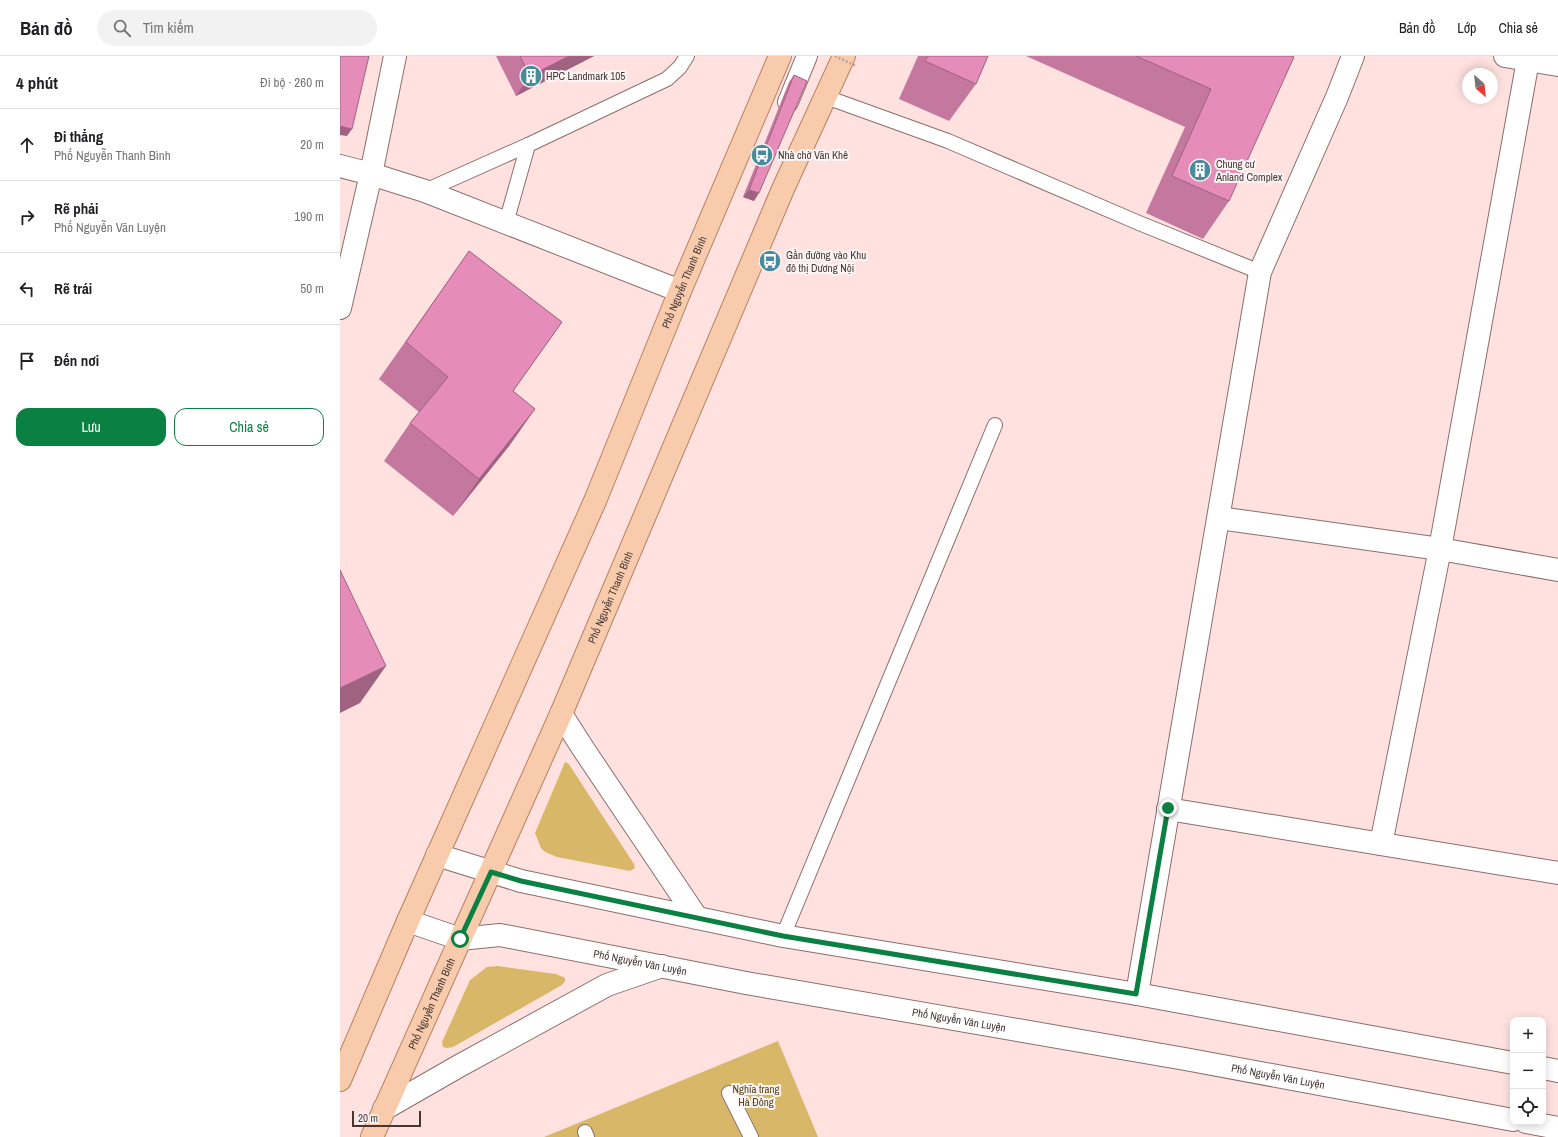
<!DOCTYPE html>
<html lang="vi">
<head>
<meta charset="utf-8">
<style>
	body { margin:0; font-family:"Archivo Narrow",sans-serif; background:#f2f2f2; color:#202124 }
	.controls { position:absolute; right:12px; bottom:12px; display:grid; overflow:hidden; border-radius:8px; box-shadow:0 2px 10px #0003 }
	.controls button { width:36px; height:36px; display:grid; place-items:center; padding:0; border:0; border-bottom:1px solid #e0e0e0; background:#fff; color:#202124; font:20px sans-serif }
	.compass { position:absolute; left:1122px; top:12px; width:36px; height:36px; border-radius:50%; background:#fff; box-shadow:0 2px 10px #0003; rotate:153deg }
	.scale { position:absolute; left:12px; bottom:10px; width:69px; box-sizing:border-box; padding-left:4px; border:2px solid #453636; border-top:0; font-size:11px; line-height:14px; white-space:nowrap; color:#453636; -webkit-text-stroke:3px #fcf5f4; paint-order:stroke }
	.stop { position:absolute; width:12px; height:12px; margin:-9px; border:3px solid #0b8043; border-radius:50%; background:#fff }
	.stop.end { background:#0b8043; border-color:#fff; box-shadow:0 1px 4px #0008 }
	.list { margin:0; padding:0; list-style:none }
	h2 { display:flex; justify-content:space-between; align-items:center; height:52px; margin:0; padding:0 16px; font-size:17px }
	h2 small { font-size:13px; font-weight:400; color:#757577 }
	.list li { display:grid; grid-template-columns:26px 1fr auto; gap:12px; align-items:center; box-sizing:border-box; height:72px; padding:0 16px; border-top:1px solid #e0e0e0 }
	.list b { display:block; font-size:15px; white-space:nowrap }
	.list p { margin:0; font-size:13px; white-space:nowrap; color:#757577 }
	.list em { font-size:13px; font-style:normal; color:#757577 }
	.actions { display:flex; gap:8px; padding:12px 16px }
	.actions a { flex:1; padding:9px 0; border:1px solid #0b8043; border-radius:12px; text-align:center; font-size:14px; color:#0b8043 }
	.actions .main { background:#0b8043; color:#fff }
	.icon { flex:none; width:22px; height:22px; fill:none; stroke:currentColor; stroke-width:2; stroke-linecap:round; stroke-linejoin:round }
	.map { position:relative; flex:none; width:1218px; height:1081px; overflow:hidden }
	header { display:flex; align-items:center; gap:24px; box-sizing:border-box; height:56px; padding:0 20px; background:#fff; border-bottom:1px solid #e0e0e0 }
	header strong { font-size:19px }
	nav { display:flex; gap:22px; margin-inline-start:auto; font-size:14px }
	.search { width:280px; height:36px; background:#f2f2f2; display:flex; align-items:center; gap:10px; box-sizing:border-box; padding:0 14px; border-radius:22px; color:#757577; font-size:15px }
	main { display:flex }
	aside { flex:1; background:#fff }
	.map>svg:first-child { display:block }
	.green { fill:#d8b868 }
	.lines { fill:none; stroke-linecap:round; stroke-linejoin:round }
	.service-casing { stroke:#8d6d6b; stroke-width:16 }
	.pedestrian-casing { stroke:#8d6d6b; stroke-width:22 }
	.minor-casing { stroke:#8d6d6b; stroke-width:24 }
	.tertiary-casing { stroke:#8d6d6b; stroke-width:24 }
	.secondary-casing { stroke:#8d6d6b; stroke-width:24 }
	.primary-casing { stroke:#b7815f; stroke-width:24 }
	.service { stroke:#fff; stroke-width:14 }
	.pedestrian { stroke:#fff; stroke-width:20 }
	.minor { stroke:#fff; stroke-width:22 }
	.tertiary { stroke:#fff; stroke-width:22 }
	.secondary { stroke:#fff; stroke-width:22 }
	.primary { stroke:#f8cbac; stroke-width:22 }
	.path-bridge { stroke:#baa2a1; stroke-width:2.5; stroke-dasharray:2 2; stroke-linecap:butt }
	.wall { fill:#c5789e }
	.shaded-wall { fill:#a06281 }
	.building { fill:#e58cb8; stroke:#a06281 }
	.route { stroke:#0b8043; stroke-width:5 }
	.labels { text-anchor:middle; stroke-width:4; stroke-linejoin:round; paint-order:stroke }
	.poi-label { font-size:11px; fill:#453636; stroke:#fcf5f4; text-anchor:start }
	.street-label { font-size:11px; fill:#453636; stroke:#fcf5f4 }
	.park-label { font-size:11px; fill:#52421a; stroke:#fcf5f4 }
</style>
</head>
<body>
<header>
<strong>Bản đồ</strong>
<div class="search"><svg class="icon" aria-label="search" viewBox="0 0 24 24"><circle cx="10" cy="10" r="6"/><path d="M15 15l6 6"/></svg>Tìm kiếm</div>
<nav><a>Bản đồ</a><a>Lớp</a><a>Chia sẻ</a></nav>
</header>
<main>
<aside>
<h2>4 phút<small>Đi bộ · 260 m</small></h2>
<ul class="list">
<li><svg class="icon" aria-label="ahead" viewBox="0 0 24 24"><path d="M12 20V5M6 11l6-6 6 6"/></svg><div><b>Đi thẳng</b><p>Phố Nguyễn Thanh Bình</p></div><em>20 m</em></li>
<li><svg class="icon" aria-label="right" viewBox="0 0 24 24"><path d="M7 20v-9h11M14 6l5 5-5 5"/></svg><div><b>Rẽ phải</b><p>Phố Nguyễn Văn Luyện</p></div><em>190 m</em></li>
<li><svg class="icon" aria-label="left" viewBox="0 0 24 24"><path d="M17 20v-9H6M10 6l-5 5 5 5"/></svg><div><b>Rẽ trái</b></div><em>50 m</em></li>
<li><svg class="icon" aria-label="arrive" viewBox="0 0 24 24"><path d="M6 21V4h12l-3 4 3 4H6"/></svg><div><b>Đến nơi</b></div></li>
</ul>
<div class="actions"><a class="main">Lưu</a><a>Chia sẻ</a></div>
</aside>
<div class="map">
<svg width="1218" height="1081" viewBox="0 0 1218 1081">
	<rect width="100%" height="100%" fill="#ffe2e0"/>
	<g class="green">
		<path d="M225,706l4,2 5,8 60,92 1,4 -5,3 -73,-14 -12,-5 -4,-4 -6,-15z"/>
		<path d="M158,910l58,8 9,4v3l-3,4 -109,62 -6,1 -4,-1 -1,-5 28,-62 17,-13z"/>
		<path d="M438,985l40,96h-274z"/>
	</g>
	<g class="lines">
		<g class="service-casing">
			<g id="service">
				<path d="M486,41l122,44 191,82 121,49"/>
				<path d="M85,135l103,-46 139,-66 13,-12 7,-11"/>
				<path d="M166,167l22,-78"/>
				<path d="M443,880l212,-511"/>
				<path d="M389,1037l22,44"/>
				<path d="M245,1076l2,5"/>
			</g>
		</g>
		<g class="pedestrian-casing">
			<path id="pedestrian" d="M448,46l19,-46"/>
		</g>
		<g class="minor-casing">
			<g id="minor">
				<path d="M0,110l31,8 54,17 255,100"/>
				<path d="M0,252l31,-134 24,-118"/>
				<path d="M879,462l221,31 118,21"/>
				<path d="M828,753l390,64"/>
				<path d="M1041,788l59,-295 88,-489"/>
				<path d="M797,938l123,-722 77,-175 16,-41"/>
			</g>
		</g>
		<g class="tertiary-casing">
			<path id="tertiary" d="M1165,0l53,9"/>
		</g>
		<g class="secondary-casing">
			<g id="secondary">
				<path d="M221,658l23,36 113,168"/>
				<path d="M97,799l84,26 262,55 354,58 376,69"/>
				<path id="s1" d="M68,865l52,18 40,-4 246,48 439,76 328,61"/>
				<path d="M1203,1012l15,3"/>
				<path d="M44,1053l75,-43 148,-81 55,-19"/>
				<path d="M1186,1066l32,6"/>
			</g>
		</g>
		<g class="primary-casing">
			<g id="primary">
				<path id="s2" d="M0,1024l68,-159 187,-420 85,-210 100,-235"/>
				<path id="s3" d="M32,1081l189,-423 222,-525 61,-133"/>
			</g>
		</g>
		<use href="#service" class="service"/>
		<use href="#pedestrian" class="pedestrian"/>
		<use href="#minor" class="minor"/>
		<use href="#tertiary" class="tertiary"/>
		<use href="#secondary" class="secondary"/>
		<use href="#primary" class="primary"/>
		<path class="path-bridge" d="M495,0l21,10"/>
	</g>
	<g class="wall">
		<path d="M156,0h98l-78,40z"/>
		<path d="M578,0h70l-12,28 -27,37 -50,-22z"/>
		<path d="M686,0h265l-62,145 -26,38 -57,-26 39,-86z"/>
		<path d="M454,19l-40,126 -11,-4 46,-115z"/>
		<path d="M129,195l93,71 -49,69 22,18 -26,37 -56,70 -69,-55 26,-38 9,-11 -40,-33z"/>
	</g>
	<g class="shaded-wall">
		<path d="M229,0h25l-78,40 14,-20z"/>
		<path d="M0,70l12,3 -5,7 -7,-1z"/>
		<path d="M409,134l10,3 -5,8 -11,-4z"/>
		<path d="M195,353l-26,37 -56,70 26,-37z"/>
		<path d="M46,610l-26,37 -20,10v-25z"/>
	</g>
	<g class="building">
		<path d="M0,0h29l-17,73 -12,-3z"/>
		<path d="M180,0h49l-39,20z"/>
		<path d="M588,0h60l-12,28 -51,-23z"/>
		<path d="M796,0h155l3,1 -65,144 -57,-25 39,-87z"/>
		<path d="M454,19l13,6 -48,112 -10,-3z"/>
		<path d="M129,195l93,71 -49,69 22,18 -56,70 -69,-56 38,-46 -42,-35z"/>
		<path d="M0,514l46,96 -46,22z"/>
	</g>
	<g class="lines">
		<path class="route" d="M120,883l31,-67 30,9 262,55 353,58 32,-186"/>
	</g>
	<defs>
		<g id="building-disc" transform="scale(1.15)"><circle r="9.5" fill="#498a9c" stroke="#fcf5f4"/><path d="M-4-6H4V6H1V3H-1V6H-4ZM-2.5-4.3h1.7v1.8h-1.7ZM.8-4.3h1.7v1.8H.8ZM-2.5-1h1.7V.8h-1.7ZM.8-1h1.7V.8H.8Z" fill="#fff"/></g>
		<g id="bus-disc" transform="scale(1.15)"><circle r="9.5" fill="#498a9c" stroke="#fcf5f4"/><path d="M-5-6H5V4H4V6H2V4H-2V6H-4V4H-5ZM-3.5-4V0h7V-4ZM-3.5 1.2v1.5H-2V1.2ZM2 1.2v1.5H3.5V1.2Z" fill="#fff"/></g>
	</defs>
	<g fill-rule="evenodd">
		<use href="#building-disc" x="191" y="20"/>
		<use href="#bus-disc" x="422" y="99"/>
		<use href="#building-disc" x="860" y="114"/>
		<use href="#bus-disc" x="430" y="205"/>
	</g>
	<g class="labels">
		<g class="poi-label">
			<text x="206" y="24">HPC Landmark 105</text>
			<text x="438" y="103">Nhà chờ Văn Khê</text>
			<text x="876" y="112">Chung cư<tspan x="876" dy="13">Anland Complex</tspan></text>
			<text x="446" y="203">Gần đường vào Khu<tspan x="446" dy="13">đô thị Dương Nội</tspan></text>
		</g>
		<g class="street-label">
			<text dy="4" stroke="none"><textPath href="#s2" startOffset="869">Phố Nguyễn Thanh Bình</textPath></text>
			<text dy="4" stroke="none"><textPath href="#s3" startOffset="590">Phố Nguyễn Thanh Bình</textPath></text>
			<text dy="4" stroke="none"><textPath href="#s1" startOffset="238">Phố Nguyễn Văn Luyện</textPath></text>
			<text dy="4" stroke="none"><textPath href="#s3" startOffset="146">Phố Nguyễn Thanh Bình</textPath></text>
			<text dy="4" stroke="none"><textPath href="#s1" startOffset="562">Phố Nguyễn Văn Luyện</textPath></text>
			<text dy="4" stroke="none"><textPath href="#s1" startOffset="886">Phố Nguyễn Văn Luyện</textPath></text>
		</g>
		<g class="park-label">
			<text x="416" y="1037">Nghĩa trang<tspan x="416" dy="13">Hà Đông</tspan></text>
		</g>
	</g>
</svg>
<div class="controls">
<button>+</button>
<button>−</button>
<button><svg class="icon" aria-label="locate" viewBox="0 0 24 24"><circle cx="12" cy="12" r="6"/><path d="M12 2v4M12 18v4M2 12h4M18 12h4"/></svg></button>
</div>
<svg class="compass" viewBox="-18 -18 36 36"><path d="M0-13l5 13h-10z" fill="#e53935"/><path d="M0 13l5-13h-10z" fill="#757577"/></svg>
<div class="scale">20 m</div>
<div class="stop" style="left:120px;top:883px"></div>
<div class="stop end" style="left:828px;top:752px"></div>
</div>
</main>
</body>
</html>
